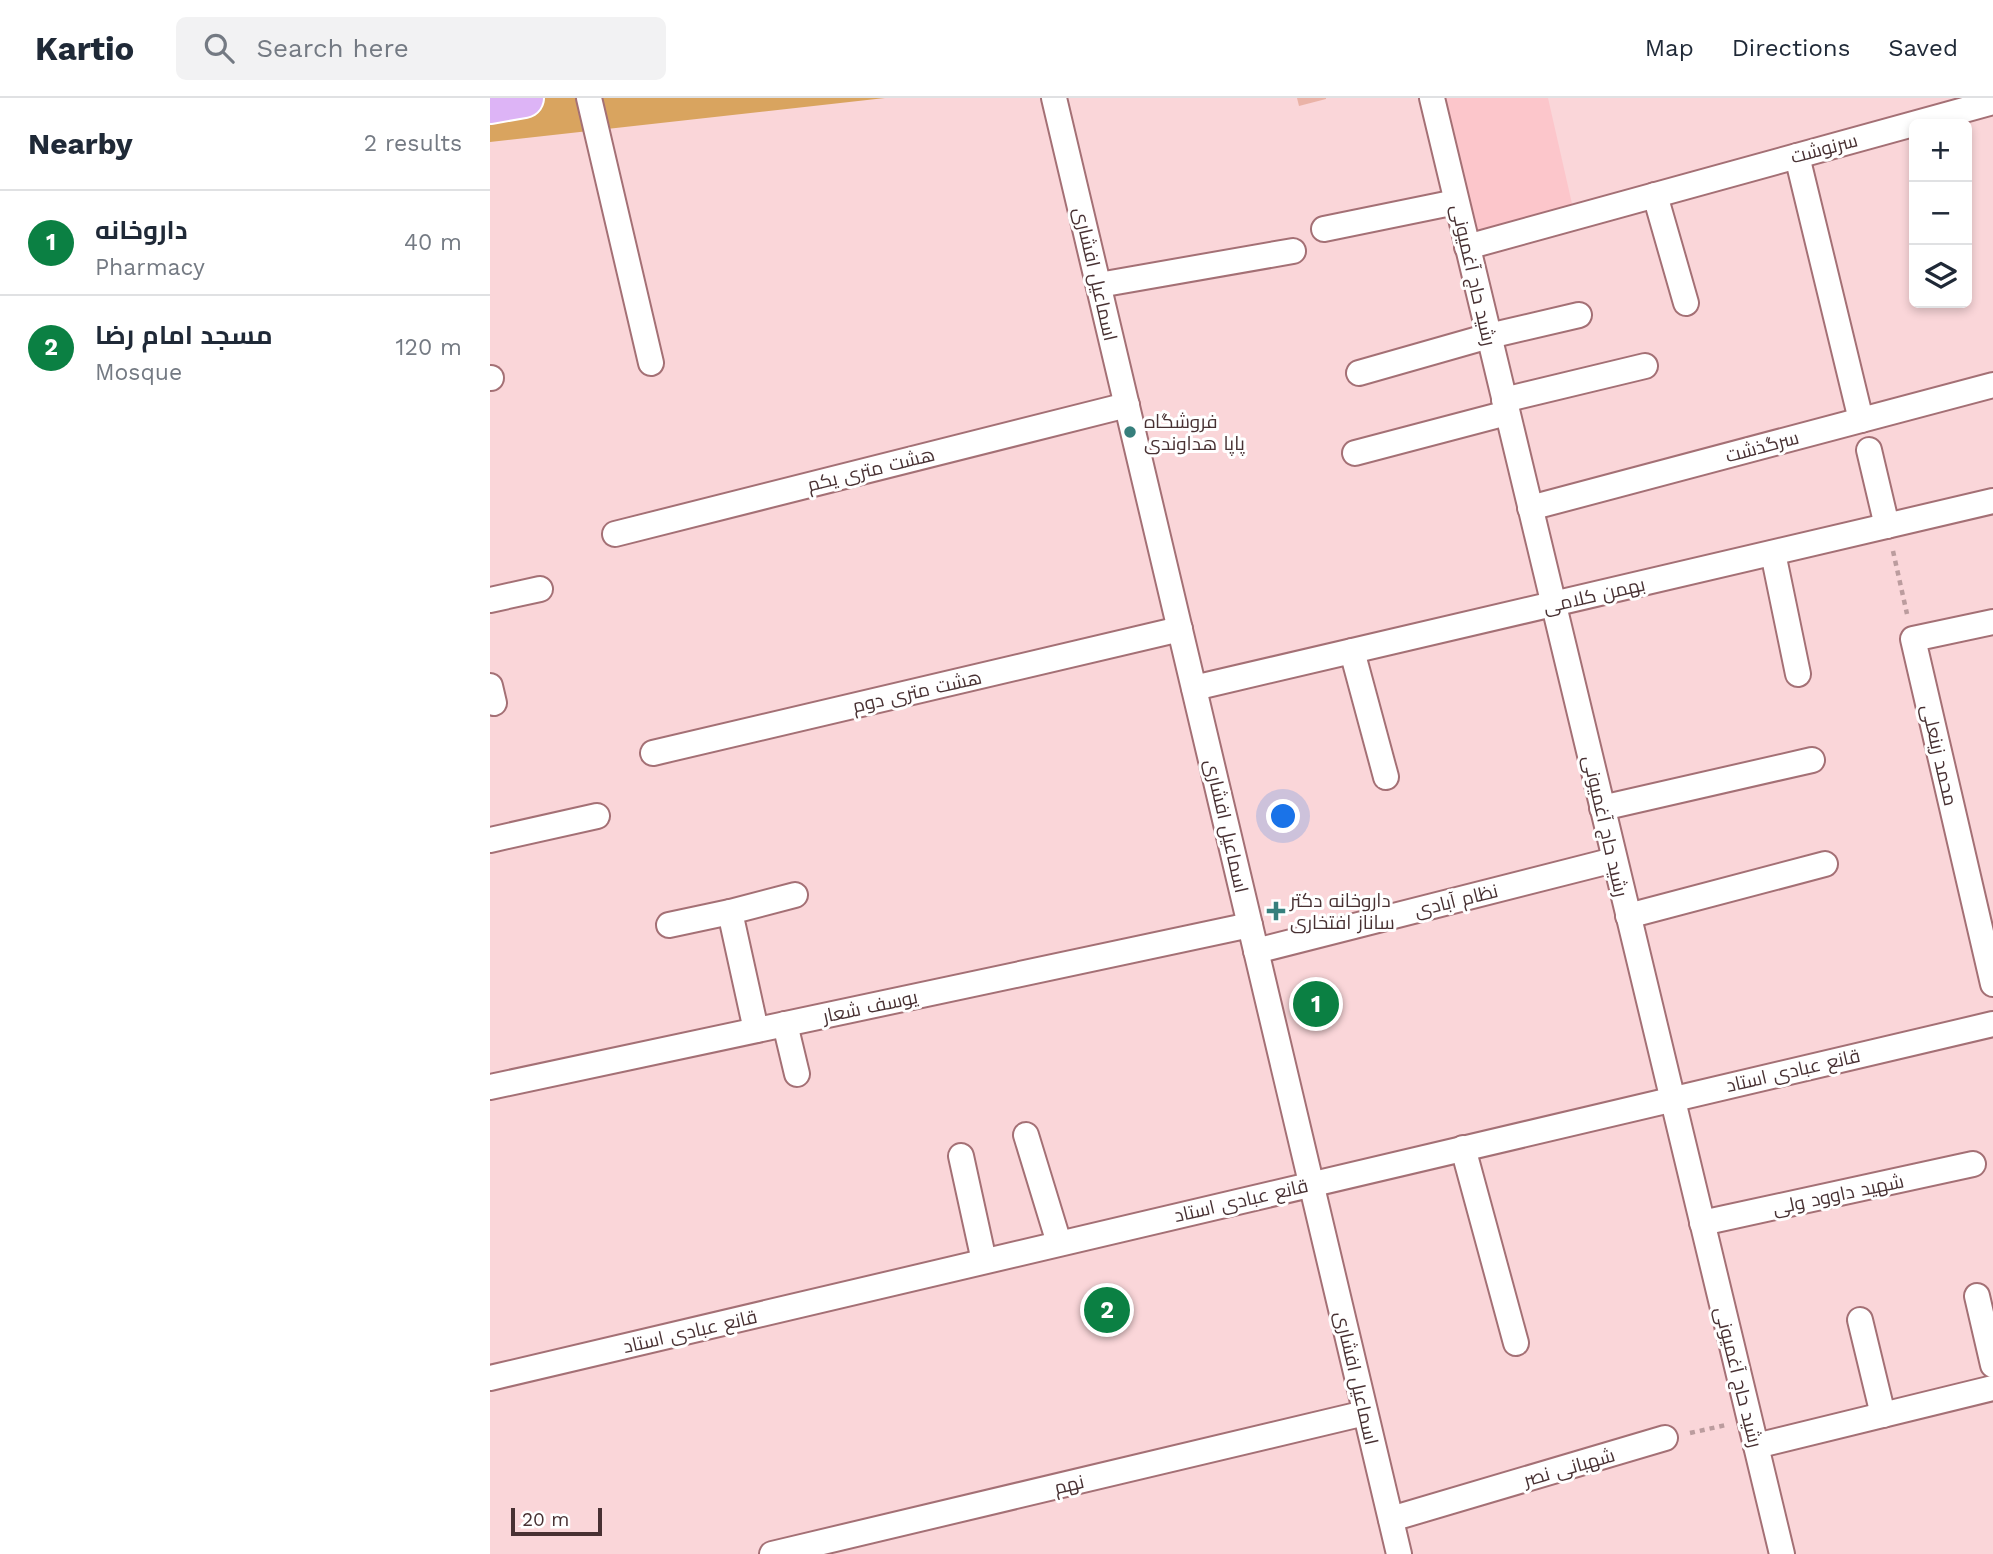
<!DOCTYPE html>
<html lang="en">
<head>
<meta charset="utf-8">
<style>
	body { margin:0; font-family:"Work Sans",Cairo,sans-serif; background:#f2f2f3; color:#1f2937 }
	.controls { position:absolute; right:21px; top:21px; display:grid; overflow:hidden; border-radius:10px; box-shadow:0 4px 10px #0003 }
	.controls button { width:63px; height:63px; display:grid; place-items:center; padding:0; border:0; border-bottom:2px solid #e0e1e3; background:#fff; color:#1f2937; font:35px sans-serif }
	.scale { position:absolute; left:21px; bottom:18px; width:91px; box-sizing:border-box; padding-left:7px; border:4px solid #483133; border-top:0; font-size:19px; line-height:24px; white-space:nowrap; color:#483133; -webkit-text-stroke:5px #fff; paint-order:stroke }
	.you { position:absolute; left:794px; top:719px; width:24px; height:24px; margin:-18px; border:5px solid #fff; border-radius:50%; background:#1a73e8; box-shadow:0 0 0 10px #1a73e833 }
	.badge { display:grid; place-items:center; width:46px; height:46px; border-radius:50%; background:#0b8043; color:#fff; font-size:23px; font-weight:700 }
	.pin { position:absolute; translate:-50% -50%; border:4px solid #fff; box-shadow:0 2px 7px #0006 }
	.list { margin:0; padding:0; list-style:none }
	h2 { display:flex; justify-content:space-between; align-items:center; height:91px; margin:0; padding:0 28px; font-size:30px }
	h2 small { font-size:23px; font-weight:400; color:#747a83 }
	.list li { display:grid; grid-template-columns:46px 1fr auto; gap:21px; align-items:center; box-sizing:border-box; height:105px; padding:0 28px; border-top:2px solid #e0e1e3 }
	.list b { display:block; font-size:26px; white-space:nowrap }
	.list p { margin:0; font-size:23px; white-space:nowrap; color:#747a83 }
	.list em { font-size:23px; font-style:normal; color:#747a83 }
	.icon { flex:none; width:38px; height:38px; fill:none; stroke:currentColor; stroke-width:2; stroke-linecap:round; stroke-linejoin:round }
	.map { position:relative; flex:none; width:1503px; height:1456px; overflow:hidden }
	header { display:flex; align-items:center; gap:42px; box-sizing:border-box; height:98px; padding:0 35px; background:#fff; border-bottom:2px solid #e0e1e3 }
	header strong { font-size:33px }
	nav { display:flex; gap:38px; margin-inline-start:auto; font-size:24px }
	.search { width:490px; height:63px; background:#f2f2f3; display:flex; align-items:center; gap:18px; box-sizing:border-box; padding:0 24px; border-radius:10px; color:#747a83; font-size:26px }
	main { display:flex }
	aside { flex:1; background:#fff }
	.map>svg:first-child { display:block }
	.built { fill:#fcc6cb }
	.green { fill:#d9a45f }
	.building { fill:#eab3a7 }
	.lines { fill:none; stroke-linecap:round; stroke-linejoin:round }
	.minor-casing { stroke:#a47075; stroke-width:28 }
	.primary-casing { stroke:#fff; stroke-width:42 }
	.path { stroke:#bb9c9e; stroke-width:4.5; stroke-dasharray:5 5; stroke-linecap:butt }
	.minor { stroke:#fff; stroke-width:24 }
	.primary { stroke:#ddb4f6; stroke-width:38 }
	.poi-dot { fill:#367f7c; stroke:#fff; stroke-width:2.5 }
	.labels { text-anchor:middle; stroke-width:6; stroke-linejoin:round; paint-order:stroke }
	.street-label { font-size:19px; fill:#483133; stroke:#fff }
	.poi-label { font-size:19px; fill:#483133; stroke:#fff; text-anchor:start }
</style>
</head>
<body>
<header>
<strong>Kartio</strong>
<div class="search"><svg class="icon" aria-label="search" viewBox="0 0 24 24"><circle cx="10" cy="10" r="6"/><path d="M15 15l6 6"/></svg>Search here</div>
<nav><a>Map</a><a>Directions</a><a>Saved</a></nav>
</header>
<main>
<aside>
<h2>Nearby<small>2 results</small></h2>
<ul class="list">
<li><span class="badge">1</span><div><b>داروخانه</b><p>Pharmacy</p></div><em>40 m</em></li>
<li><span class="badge">2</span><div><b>مسجد امام رضا</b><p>Mosque</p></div><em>120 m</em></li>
</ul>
</aside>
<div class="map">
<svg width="1503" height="1456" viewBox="0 0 1503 1456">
	<rect width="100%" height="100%" fill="#fad6d9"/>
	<path class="built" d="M942,0h116l27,119 -108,30z"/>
	<path class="green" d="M34,0h361l-395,44v-38z"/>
	<path class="building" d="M807,0h29v1l-27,7z"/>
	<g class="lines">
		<g class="minor-casing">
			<g id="minor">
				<path d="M99,0l62,265"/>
				<path d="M564,0l345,1456"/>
				<path d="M942,0l350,1456"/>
				<path d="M1307,58l64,264"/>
				<path d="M1165,97l31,108"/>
				<path d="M834,131l132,-27"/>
				<path d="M977,149l526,-145"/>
				<path d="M609,187l194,-34"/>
				<path d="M869,275l130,-37 90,-21"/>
				<path d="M0,280h1"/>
				<path d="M1014,302l141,-34"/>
				<path d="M1379,352l18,76"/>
				<path d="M865,355l152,-40"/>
				<path d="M1040,410l463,-123"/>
				<path d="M125,436l512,-129"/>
				<path d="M1283,455l25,121"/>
				<path d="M0,502l50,-11"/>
				<path d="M1503,524l-80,17 80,345"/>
				<path d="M862,553l34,126"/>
				<path d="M0,588l4,17"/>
				<path d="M704,590l799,-187"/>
				<path d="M163,655l527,-124"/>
				<path d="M1112,710l210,-48"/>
				<path d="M0,742l107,-24"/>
				<path d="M1138,818l197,-52"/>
				<path d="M179,827l61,-13"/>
				<path d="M766,853l358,-91"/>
				<path d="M295,926l12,50"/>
				<path d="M266,932l-26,-118 65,-17"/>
				<path d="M0,989l760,-162"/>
				<path d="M536,1037l33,108"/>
				<path d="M973,1050l53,195"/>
				<path d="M471,1058l23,105"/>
				<path d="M1212,1125l271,-59"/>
				<path d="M1487,1198l16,69"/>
				<path d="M1370,1222l23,95"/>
				<path d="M0,1280l1503,-354"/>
				<path d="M1266,1348l237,-58"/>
				<path d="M901,1421l274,-81"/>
				<path d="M282,1456l593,-141"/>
			</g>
		</g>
		<g class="primary-casing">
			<path id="primary" d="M0,6l34,-6"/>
		</g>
		<g class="path">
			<path d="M1403,453l14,63"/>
			<path d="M1200,1335l36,-8"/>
		</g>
		<use href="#minor" class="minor"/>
		<use href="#primary" class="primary"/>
	</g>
	<g class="poi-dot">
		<circle cx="640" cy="334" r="7"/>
		<path d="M782.5 802.5h7v7h7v7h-7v7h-7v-7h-7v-7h7z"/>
	</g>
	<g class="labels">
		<g class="street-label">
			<text transform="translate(1334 50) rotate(-15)" y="7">سرنوشت</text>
			<text transform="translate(606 176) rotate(77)" y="7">اسماعیل افشاری</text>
			<text transform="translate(984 177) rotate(77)" y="7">رشید حاج آغمیونی</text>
			<text transform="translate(1272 348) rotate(-15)" y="7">سرگذشت</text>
			<text transform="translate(381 371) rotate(-14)" y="7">هشت متری یکم</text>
			<text transform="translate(1104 497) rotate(-13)" y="7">بهمن کلامی</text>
			<text transform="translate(427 593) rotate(-13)" y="7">هشت متری دوم</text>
			<text transform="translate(1450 657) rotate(77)" y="7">محمد زینعلی</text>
			<text transform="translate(737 728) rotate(77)" y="7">اسماعیل افشاری</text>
			<text transform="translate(1116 728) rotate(77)" y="7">رشید حاج آغمیونی</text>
			<text transform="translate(966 802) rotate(-14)" y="7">نظام آبادی</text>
			<text transform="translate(380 908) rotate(-12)" y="7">یوسف شعار</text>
			<text transform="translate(1303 972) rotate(-13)" y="7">قانع عبادی استاد</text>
			<text transform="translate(1348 1096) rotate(-12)" y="7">شهید داوود ولی</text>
			<text transform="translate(751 1102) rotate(-13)" y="7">قانع عبادی استاد</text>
			<text transform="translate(200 1233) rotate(-13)" y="7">قانع عبادی استاد</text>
			<text transform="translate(1249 1279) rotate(76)" y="7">رشید حاج آغمیونی</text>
			<text transform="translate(867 1280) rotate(77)" y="7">اسماعیل افشاری</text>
			<text transform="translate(1079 1369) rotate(-16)" y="7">شهبانی نصر</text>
			<text transform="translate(579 1386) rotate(-13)" y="7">نهم</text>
		</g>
		<g class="poi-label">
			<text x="654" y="330">فروشگاه<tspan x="654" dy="22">پاپا هداوندی</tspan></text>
			<text x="800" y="809">داروخانه دكتر<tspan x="800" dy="22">ساناز افتخارى</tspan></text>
		</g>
	</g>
</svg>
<div class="controls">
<button>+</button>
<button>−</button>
<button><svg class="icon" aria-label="layers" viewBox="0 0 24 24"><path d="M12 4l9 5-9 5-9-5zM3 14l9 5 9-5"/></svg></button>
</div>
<div class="scale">20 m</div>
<div class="you"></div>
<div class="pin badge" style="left:826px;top:906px">1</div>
<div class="pin badge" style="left:617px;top:1212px">2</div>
</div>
</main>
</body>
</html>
